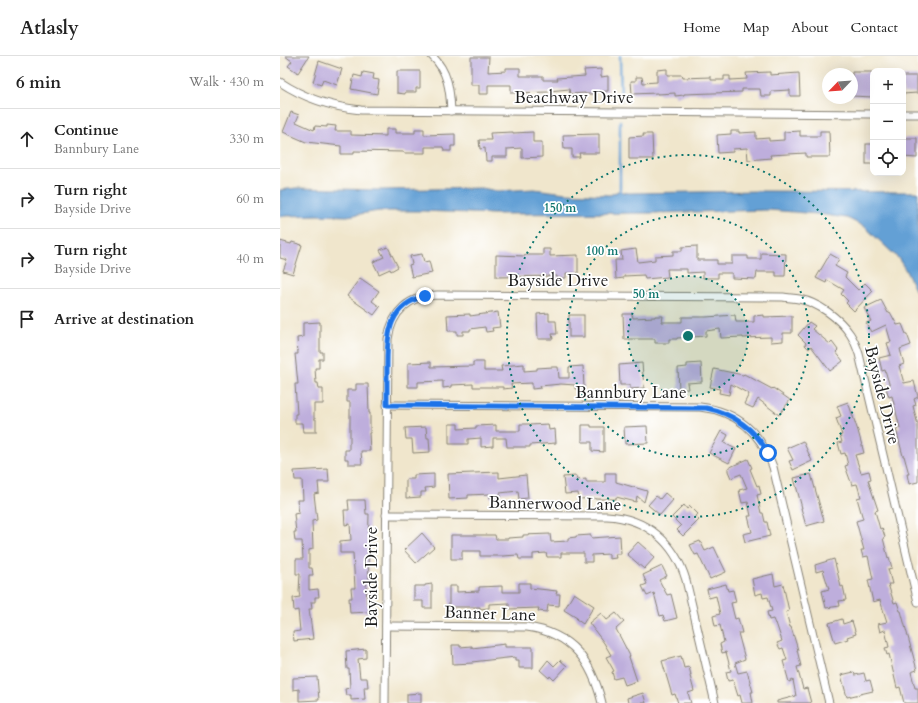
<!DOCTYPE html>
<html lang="en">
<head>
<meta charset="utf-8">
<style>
	body { margin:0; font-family:Cardo,serif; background:#f6f6f6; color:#222 }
	.controls { position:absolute; right:12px; top:12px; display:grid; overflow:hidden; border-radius:8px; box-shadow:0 4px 16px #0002 }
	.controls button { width:36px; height:36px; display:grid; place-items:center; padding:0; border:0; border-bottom:1px solid #e0e0e0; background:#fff; color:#222; font:20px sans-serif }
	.compass { position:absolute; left:542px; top:12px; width:36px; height:36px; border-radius:50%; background:#fff; box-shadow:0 4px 16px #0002; rotate:245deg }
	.stop { position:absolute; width:12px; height:12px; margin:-9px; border:3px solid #1a73e8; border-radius:50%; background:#fff }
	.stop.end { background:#1a73e8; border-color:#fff; box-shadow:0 1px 4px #0008 }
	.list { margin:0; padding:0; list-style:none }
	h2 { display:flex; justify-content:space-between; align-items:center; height:52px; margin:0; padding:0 16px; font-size:17px }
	h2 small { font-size:13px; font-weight:400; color:#767676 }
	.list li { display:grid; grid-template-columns:26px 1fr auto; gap:12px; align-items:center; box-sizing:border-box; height:60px; padding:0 16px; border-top:1px solid #e0e0e0 }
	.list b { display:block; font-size:15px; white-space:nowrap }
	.list p { margin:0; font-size:13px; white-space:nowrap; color:#767676 }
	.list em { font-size:13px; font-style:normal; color:#767676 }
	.icon { flex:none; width:22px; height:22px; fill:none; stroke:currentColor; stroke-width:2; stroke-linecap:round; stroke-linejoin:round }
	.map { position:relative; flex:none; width:638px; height:647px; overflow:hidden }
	header { display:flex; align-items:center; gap:24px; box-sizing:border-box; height:56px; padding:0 20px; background:#fff; border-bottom:1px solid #e0e0e0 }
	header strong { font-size:19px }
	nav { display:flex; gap:22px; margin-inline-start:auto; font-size:14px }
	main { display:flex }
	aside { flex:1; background:#fff }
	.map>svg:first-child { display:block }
	.water { fill:#64a0d5; stroke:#405e78 }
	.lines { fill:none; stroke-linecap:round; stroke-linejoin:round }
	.stream { stroke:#64a0d5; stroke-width:2.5 }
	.building { fill:#beaedc }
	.street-casing { stroke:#868174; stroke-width:9 }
	.street { stroke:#fff; stroke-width:7 }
	.route { stroke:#1a73e8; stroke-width:5 }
	.ring { fill:none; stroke:#0f766e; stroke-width:2; stroke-dasharray:2 4 }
	.labels { text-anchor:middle; stroke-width:3.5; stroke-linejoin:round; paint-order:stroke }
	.street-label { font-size:17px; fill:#1c1c1c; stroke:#fff }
	.centre { fill:#0f766e; stroke:#fff; stroke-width:2 }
	.ring-label { font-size:12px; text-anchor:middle; font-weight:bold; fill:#0f766e; stroke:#fff; stroke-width:3.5; stroke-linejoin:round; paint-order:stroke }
</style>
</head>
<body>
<header>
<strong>Atlasly</strong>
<nav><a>Home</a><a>Map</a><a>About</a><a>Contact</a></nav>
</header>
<main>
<aside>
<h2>6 min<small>Walk · 430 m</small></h2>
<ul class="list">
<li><svg class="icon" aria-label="ahead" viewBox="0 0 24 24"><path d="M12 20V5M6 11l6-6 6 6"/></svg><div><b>Continue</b><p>Bannbury Lane</p></div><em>330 m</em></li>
<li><svg class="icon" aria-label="right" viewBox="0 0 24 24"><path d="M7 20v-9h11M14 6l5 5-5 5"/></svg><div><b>Turn right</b><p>Bayside Drive</p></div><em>60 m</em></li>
<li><svg class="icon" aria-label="right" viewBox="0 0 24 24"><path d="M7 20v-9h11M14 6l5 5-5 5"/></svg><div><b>Turn right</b><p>Bayside Drive</p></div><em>40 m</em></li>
<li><svg class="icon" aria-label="arrive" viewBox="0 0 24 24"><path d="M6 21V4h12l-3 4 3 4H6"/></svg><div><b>Arrive at destination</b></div></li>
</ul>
</aside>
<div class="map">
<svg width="638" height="647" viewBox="0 0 638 647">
	<rect width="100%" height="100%" fill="#fff"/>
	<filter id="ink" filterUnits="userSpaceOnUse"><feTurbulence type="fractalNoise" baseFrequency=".025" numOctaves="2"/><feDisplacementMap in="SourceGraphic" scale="8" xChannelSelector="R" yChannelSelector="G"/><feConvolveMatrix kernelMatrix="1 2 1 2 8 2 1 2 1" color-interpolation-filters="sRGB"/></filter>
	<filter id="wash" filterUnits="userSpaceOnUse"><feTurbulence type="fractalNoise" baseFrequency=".012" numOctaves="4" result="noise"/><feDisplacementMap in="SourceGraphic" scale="16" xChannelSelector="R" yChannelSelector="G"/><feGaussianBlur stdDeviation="0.9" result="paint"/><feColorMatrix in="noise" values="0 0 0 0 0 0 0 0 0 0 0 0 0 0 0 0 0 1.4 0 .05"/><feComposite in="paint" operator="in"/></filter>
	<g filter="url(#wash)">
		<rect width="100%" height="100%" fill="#f0e6cc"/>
		<path class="water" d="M16,132l84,2 102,-2 15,3 19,-1 18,-1 32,4 44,2 8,-4 11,2 133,-2 156,1v104l-13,-27 -7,-11 -33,-31 -18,-9 -29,-4 -49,-4 -115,3 -161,1 -70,-3h-44l-32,5 -29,-1 -33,1 -5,1v-27z"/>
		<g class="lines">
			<g class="stream">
				<path d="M340,0l1,44"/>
				<path d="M340,65v74"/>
			</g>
		</g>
		<g id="blocks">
			<g class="building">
				<path d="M5,0h24l-11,17 -10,-7 4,-5z"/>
				<path d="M191,1h18l-1,15 18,-1v-3h14v8h23v4h15l-1,-2 28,-2 -1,-6 17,-1v8l7,-1v15l-14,1v2h-9v-1l-15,1 -1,-5 -20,2v1l-38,1v-8h-23v9h-9v-9h-8z"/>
				<path d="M39,5l23,8 -5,16 -14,-5 -2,5 -8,-3z"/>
				<path d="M387,13v6h15l1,3 28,-1v3h13v-4h6v4l17,-1 -1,-6 24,-1v3l29,-2 1,23h-10v-6l-19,1v5h-10l-1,-7h-18v3l-58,2v1l-9,1v-3l-17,1v-1l-26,1 -1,-13h5v-4h6l1,6 14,-1v-12z"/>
				<path d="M117,15h23v17h-4v4h-11v2l-8,-1z"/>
				<path d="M83,16l11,2 -1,5 6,1 -2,14 -26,-5 3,-14 8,2z"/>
				<path d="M572,16h21v25l-21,-1z"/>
				<path d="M623,20h14v17l-14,1z"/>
				<path d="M11,56l8,3 -3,7 18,8 1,-4 12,1v-2l9,1 -1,5h16v4l35,1v-7h9v4h20v-4h9v6l31,-1v12h-4v5h-7l-1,-4h-18v6h-21v-1l-50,-1v3h-13v-8l-35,-4 -23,-10z"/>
				<path d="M451,75h8v2l17,-1v7l13,-1v3l15,-1v-8l16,-1v5h20v-5h9l1,26h-24v-4l-36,2 1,3 -23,2 -1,-12 -14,1v3l-15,1 -1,-18 14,-1z"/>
				<path d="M233,76v1l20,-1v10h9v15l-20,1v-10l-15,1v8h-15v4h-6l-1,-13 -5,1 -1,-9h12l-1,-7z"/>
				<path d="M319,78v19h-20l1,4h-8v-8h-8l-1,-14z"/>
				<path d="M363,78h9l1,25h-24v-22l15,-1z"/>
				<path d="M623,82h14v20l-14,-1z"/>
				<rect x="586" y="88" width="7" height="20"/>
				<path d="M0,185l11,3 1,-2 10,3 -9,29 -10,-3 4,-11 -7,-2z"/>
				<path d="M417,190v14h20v4h15v-8h16v3h13v-6l25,1 -1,22h-9v-4h-19l-1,7 -24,-1v-5h-14v5h-15v-6l-16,1v-4h-20l1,8 -23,2 -1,-4 -20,1v2l-8,1 -1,-19h7l-1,-9 15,-2 2,13 17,-2v-4l18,-1v-4h9v-4z"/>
				<path d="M108,191l10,20 -7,4 -1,-2 -11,5 -6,-12 11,-5 -4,-7z"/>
				<path d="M263,193h7v7l28,-1v18h-12v5h-9v-2l-61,1v-22l29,1v-1h18z"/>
				<path d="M142,198l2,8 5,-1 3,12 -20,4 -3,-12 3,-1 -2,-8z"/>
				<path d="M550,198l9,5 -4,7 12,7 -2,4 13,13 7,-7 8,8 -19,20 -8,-8 2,-2 -7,-7 3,-4 -17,-10 -1,3 -10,-5z"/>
				<path d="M80,222l19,13 -7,10 8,6 -6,8 -27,-19z"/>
				<path d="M601,244l7,13 2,-1 7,13 5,-1 4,10h1l4,11 -11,4 4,15 -5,2 5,17 10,-2 4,16 -4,2 2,6 -3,1 5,19v57l-9,2 -2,-10h2l-5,-18h-1l-7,-27 4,-1 -8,-32 -3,1 -3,-9 4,-1 -5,-17 -3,1 -3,-13 12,-3 -4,-12 4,-1 -5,-17 -15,7 -5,-9 5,-2 -7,-13z"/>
				<path d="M218,256l2,15 -8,1 1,3 -7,1 -1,-5 -15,2v2h-7v4h-6v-4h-9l-1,-16 23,-1v2z"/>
				<path d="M269,257v8h7l1,13h-5l1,5h-15l-1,-25z"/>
				<path d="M343,258h9l1,4 22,-1v-1h8l-1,6h20v-5h24l29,-2 1,7h18v-6l10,-1v2l28,-1v17h-9v8l-12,1v-5l-28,1v-1l-22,1 -1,-9 -14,2v5l-29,2v1h-8v4h-14v-4h-31z"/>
				<rect x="289" y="259" width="15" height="22"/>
				<path d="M40,266v30h3v7h-4v9h-4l1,15h2l1,6h4v15h-9v15h2v13h-13l-1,-9h-7v-9h2l-2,-30h3l-3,-30h3l-1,-16 6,-1v-14z"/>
				<path d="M529,266l6,4 -3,3 18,15 2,-2 6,8 -2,2 7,9 -13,10 -19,-25 -2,3 -4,-4 1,-2 -8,-8z"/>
				<path d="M151,306v5l42,-1v-4h11v9h18l-1,-5 23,-2v7l13,-1v-2l16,-1h5l1,11h10v-11l14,-1 1,22 -9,1v-4l-14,-1 -21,2 1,2 -9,1v-6l-21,1 1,4 -9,1v-2h-30v-3l-22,1v2l-8,1v-7l-25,1v5h-10v-24z"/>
				<path d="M362,307l2,25 -14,1v-4h-10l-1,-20z"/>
				<path d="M421,307l1,19 -15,1 1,6 -9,1 -1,-22 9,-1v-3z"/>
				<path d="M434,313l29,6 1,-1 28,15 1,-1 17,12 -11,15 -21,-16 -5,9 -9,-4 5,-10 -18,-10 -2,11 -10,-2 1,-4 -10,-2z"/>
				<path d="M76,328h12l1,29h1v20h-1l1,18h-9l1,13h-14v-5h-3v-9h4v-7h1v-41h-3v-12h9z"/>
				<path d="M568,346l10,29 6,22 -9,2 6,18 8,-2 2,8 -3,1 10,30 -3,1 5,18 2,-1 3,9 -2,1 5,20 1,-1 3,11 -4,1 4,15h-4l6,19 3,-1 3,9h1l16,59 -6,2 4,16h3v15h-14l-4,-16 -3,1 -8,-34 -2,1 -2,-7 4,-1 -4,-17 -5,2 -2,-8 9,-2 -7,-22 -7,2 -5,-22 5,-1 -5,-23 -5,1 -2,-7h3l-8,-29 7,-2 -6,-21 4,-1 -4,-13 -5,1 -7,-19 3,-1 -3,-12 -4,1 -3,-11 4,-1 -2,-7h2l-6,-17 5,-2 -4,-10z"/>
				<path d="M169,368h9v5l18,-1v-2l20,-1v6h24v-7h10v1l18,-1 1,6 6,-1 1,14 -26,2v2h-23l-1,-9h-13v8l-12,1v-9l-13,1v5h-19z"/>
				<path d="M302,369h9v2h13v25l-12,-1v-9h-10z"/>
				<path d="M367,370l1,17 -23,1 -1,-17z"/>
				<path d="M146,371l1,11h2l1,14 -17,1 -1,-14h-6l-1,-11z"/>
				<path d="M441,375l7,4 -4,8 12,6 -7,14 -20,-10z"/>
				<path d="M523,385l9,20 -19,9 -4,-9 4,-1 -6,-12z"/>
				<path d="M468,403l4,9 -2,1 7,17 2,-1 2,9 -4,1 4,18h2l2,9h2l3,14 -25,6 -2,-8 9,-2 -4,-16h3l-3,-14 -6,1 -3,-13 8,-2 -6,-14 -10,4 -3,-7v-3z"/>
				<path d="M48,413l1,13h-11l1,11 -5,1 3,26 -5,1 1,28 -4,1v18h3l1,7h-4v15l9,-1 1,8h-4v5h-4l1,7h-3l4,30 -19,2 -1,-9 7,-1 -2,-21 -4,1 -1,-13 7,-1 -1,-6 1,-17h-4v-15h7l-1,-18h-7l-1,-9h2l-2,-18 5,-1 -2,-13h6l-1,-20h-7l-1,-9z"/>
				<path d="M219,416v6l27,-3 2,23 -9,1 -1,-8 -18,2v5h-10v-4l-22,1v3l-19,1 -1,-25z"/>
				<path d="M325,417h11v9l31,9 -3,11 -7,-6 -1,6 -20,-5v2h-21v-1l-16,1 -1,-6 -13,1 -2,-17 13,-1 1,4 9,-1v3h19z"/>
				<path d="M154,418v13l-9,1 1,4h-5v5l-15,1v-19h8v-4z"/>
				<path d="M531,418l13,47 -18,5 -5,-18h1l-8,-30z"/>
				<path d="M385,437l8,7 -13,15 -12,-10 8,-9 4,3z"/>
				<path d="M68,444h17l1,14h3l-1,38 1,30h-3l1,22h2v8l-19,1 -1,-15h3l-1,-10h4l-2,-35h-13v-12l11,-1 -1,-16 -5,1 -1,-15h5z"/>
				<path d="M404,449l3,4 3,-3 8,8 -3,2 4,4 -16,16 -6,-6 4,-4 -9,-9z"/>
				<path d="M142,477l12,14 -18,16 -12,-13z"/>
				<path d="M270,478l1,8 17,-1v-3l8,-1v-1l15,-1v3l29,-2 1,18h-6l1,4 -7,1v-5l-17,1v7h-8v-9h-23v4h-14l-1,-4 -13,1v5h-14l-1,-4 -15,1h-23v-5h-18v8h-11v-24h44l1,4h12v-1l15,-1v-2z"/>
				<path d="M420,485l5,10 9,-4 12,25 -16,7 -12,-25 -3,1 -5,-10z"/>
				<path d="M358,486l17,15 -11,12 -17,-15z"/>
				<path d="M554,503l7,28 2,-1 3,14 -7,1 1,5 -14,2 -4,-17 7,-2 -6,-19 -7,2 -1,-7z"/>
				<path d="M382,510l5,10 -8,4 8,15 4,-1 6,24 -12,3 -2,-6 -3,1 -6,-23 -7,3 -5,-10 5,-2 -4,-9z"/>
				<path d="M493,518l2,12 8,-2 6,27 -3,1 4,15h1l7,23h-1l4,16 -4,1 6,22 4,-1 4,15h-34v-2l19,-5 -3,-16 -4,2 -6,-21 4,-1 -4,-12 -3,1 -3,-6 5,-2 -6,-18 -1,1 -2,-5 -4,1 -2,-8 5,-1 -4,-14 -5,1 -1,-5 -7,2 -3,-16z"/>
				<path d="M239,527h11v5l27,3 -1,3h4l-1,12 -11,-1 -1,7 -9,-1 1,-3 -30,1v-6l-20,1v4l-9,1v-2h-31v-21h8v6l22,-1v-4l23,-1v6h17z"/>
				<path d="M152,528v24h-9v-7h-9v-15h11v-1z"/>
				<path d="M446,528l2,7 5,-1 3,12 -5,1 4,16 3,-1 4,15h-4l7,26 -10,4 3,10 9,-2 6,21h-2l2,11h-11l-2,-8 -2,1 -5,-16 -5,1 -2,-9 5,-1 -5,-19 -4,1 -2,-9 4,-2 -4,-17 -5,1 -2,-10 7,-2 -4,-18 -7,2 -2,-9z"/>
				<path d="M294,537l20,13 -11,18 -7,-5 1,-1 -13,-8z"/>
				<path d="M321,557l6,7 9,-7 8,9 -8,7 14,27 -1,1 8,24 -12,4 -3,-8 -8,2 -2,-7 2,-1 -8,-14 5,-2 -7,-12 -15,-20z"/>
				<path d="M562,563l1,5 9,-3 4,13 -9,3 1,2 -13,4 -6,-20z"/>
				<path d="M225,588v3h28v21h-14v-8h-4v-3l-43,5 1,1 -20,1 -1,-19h8v2l12,-1v2z"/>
				<path d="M86,593v9l-8,1 2,19h7l1,9h-4l1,12 -14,1v-5h-5l-1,-6 5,-1 -1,-19h-2l-1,-18z"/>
				<path d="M401,600l3,12 5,-1 2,8 -1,1 4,15 -6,2 3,10h-13l-3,-9 -3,1 -10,-34z"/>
				<path d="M268,604l6,6 6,-6 7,6 -13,14 -4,-4 -1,2 -9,-8z"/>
				<path d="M574,616l1,3 9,-2 2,8 4,-1 3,11 -26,6 -6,-22z"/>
				<path d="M37,621l2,23 -20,1v-12l-6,1v-12z"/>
				<path d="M141,637v10h-14v-9z"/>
				<path d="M363,637l3,10h-18l-1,-5z"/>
			</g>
		</g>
	</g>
	<g filter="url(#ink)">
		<use href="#blocks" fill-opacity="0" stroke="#868174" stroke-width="1"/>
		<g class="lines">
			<g class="street-casing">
				<g id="street">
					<path d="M152,0c16,15 18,34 19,55"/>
					<path d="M0,26c24,16 52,25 81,28l512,4"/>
					<path d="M623,58h15"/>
					<path d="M107,349l313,2c37,4 61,26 73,60l56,236"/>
					<path d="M106,459l221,1c40,2 68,27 79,64l29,123"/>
					<path d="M106,570l141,1c45,6 65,35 75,76"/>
					<path d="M105,647l3,-364c4,-28 21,-43 49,-44l346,2c6,1 11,1 16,2 20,4 40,19 51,35 4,6 7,14 9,20l59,248"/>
				</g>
			</g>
			<use href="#street" class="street"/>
		</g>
	</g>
	<g class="lines" filter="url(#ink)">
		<path class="route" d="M145,240c-36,9 -38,37 -38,68 0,14 0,27 0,41l319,3c27,5 50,22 62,45"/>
	</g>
	<circle cx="408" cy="280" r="60" fill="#0f766e" fill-opacity=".12"/>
	<g class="ring">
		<circle cx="408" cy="280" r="60"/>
		<circle cx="408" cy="280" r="121"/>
		<circle cx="408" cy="280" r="181"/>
	</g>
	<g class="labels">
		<g class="street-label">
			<text x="294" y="47">Beachway Drive</text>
			<text x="278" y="230">Bayside Drive</text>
			<text x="351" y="342">Bannbury Lane</text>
			<text transform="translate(603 339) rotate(76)" y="6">Bayside Drive</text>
			<text transform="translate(275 447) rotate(1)" y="6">Bannerwood Lane</text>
			<text transform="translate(91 521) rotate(-90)" y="6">Bayside Drive</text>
			<text transform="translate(210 557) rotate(2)" y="6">Banner Lane</text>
		</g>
	</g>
	<circle cx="408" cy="280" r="6" class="centre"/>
	<g class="ring-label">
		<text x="280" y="156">150 m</text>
		<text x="322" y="199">100 m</text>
		<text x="366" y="242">50 m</text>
	</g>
</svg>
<div class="controls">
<button>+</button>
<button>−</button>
<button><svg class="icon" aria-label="locate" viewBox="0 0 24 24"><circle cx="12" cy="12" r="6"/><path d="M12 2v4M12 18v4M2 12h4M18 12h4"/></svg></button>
</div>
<svg class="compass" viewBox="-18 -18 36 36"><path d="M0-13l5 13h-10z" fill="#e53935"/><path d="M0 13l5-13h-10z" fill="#767676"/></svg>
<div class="stop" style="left:488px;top:397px"></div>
<div class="stop end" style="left:145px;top:240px"></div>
</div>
</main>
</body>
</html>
